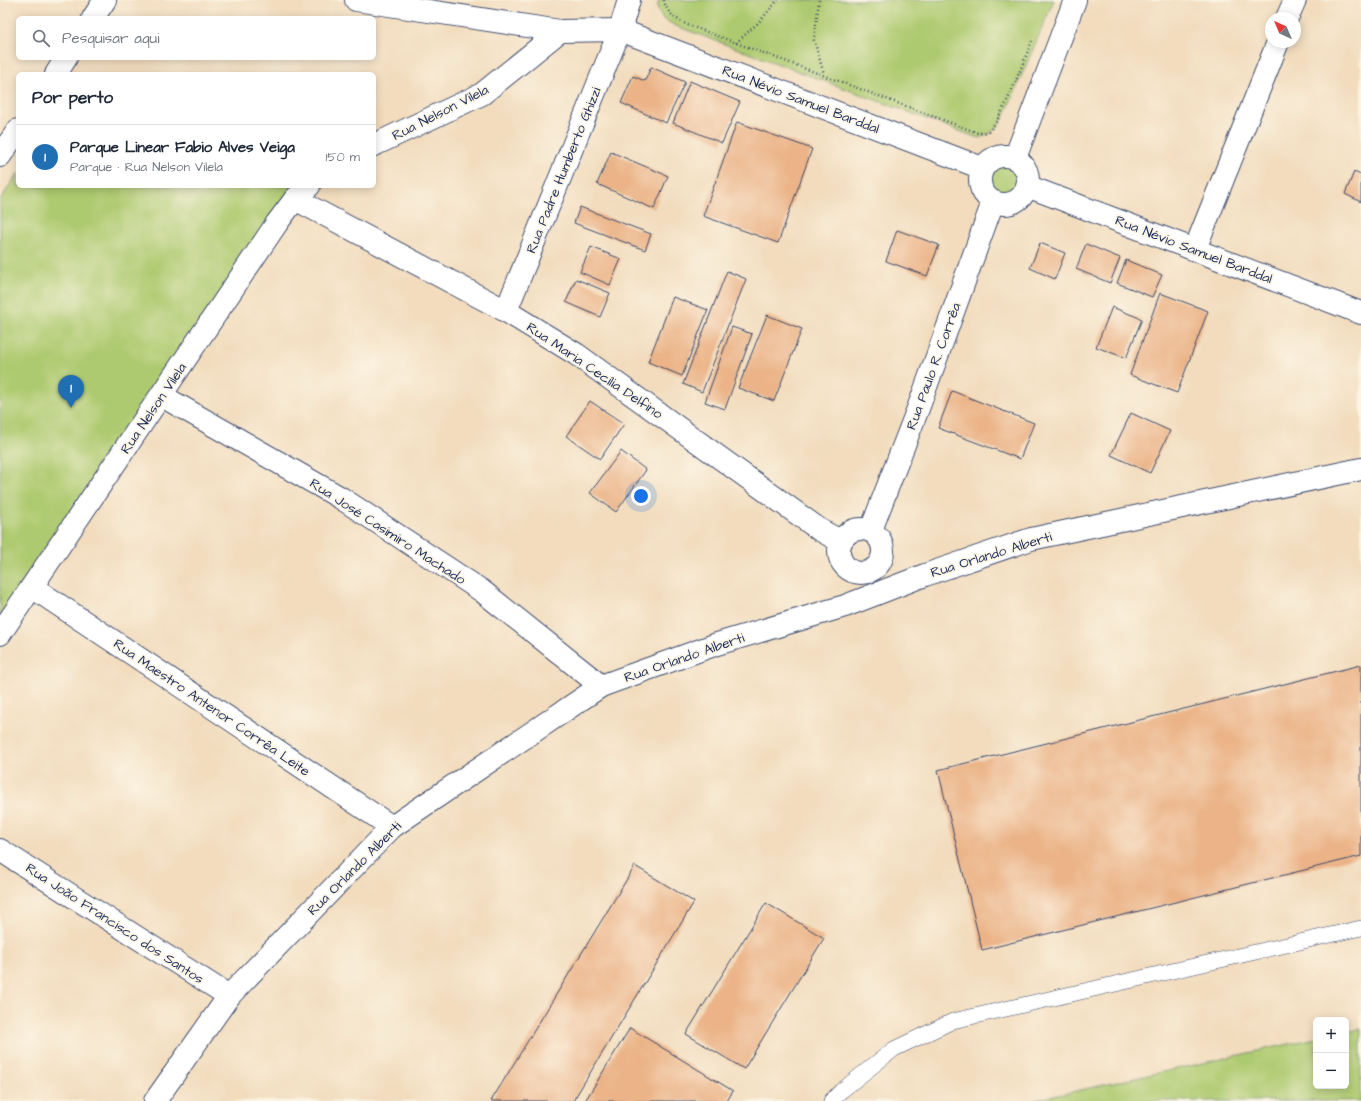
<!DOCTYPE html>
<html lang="pt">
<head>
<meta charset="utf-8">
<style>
	body { margin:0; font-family:"Architects Daughter",sans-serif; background:#f6f6f7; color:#1f2937 }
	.controls { position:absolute; right:12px; bottom:12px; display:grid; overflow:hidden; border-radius:6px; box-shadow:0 2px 10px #0003 }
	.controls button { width:36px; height:36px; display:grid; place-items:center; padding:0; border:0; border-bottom:1px solid #e0e1e3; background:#fff; color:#1f2937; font:20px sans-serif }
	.compass { position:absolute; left:1265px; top:12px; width:36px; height:36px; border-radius:50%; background:#fff; box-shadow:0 2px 10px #0003; rotate:316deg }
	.you { position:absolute; left:641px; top:496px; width:14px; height:14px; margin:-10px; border:3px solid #fff; border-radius:50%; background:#1a73e8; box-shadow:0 0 0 6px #1a73e833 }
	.badge { display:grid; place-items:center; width:26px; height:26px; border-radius:50%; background:#1f6fb2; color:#fff; font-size:13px; font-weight:700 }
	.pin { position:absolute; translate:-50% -33px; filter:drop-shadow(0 1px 2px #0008) }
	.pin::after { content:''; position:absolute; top:21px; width:14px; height:12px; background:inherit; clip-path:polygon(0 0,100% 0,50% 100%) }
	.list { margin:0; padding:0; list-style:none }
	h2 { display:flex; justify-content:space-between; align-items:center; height:52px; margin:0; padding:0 16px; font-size:17px }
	h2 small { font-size:13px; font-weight:400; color:#747a83 }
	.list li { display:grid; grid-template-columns:26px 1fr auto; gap:12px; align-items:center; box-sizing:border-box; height:64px; padding:0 16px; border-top:1px solid #e0e1e3 }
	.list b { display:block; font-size:15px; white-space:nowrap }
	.list p { margin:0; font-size:13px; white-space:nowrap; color:#747a83 }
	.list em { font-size:13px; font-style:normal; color:#747a83 }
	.icon { flex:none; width:22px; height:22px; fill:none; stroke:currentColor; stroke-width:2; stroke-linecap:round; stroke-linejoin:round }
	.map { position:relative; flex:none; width:1361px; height:1101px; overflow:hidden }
	.search { position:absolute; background:#fff; box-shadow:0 2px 10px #0003; left:16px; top:16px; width:360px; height:44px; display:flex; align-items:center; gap:10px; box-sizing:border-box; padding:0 14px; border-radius:6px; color:#747a83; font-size:15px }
	.panel { position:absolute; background:#fff; box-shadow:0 2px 10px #0003; left:16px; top:72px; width:360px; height:116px; border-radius:6px }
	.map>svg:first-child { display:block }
	.green { fill:#aeca70; stroke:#647c67 }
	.building { fill:#ebb387 }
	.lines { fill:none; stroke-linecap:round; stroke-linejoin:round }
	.lane-casing { stroke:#3b496c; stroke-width:16 }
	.street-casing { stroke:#3b496c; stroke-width:24 }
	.path { stroke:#3b496c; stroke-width:2.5; stroke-dasharray:1 3; stroke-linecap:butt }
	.lane { stroke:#fff; stroke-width:15 }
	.street { stroke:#fff; stroke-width:22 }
	.labels { text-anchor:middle; stroke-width:3.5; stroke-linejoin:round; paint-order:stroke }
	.street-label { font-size:14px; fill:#1b2f5e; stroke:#fcf5e5 }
</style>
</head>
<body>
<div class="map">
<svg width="1361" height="1101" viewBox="0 0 1361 1101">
	<rect width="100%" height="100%" fill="#fcf5e5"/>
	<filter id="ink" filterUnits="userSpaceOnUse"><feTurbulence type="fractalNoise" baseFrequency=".025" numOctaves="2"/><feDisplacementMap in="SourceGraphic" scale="8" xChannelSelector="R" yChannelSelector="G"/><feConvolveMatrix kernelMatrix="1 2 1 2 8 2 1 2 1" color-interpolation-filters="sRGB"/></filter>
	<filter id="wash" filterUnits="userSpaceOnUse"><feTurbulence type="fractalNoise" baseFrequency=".012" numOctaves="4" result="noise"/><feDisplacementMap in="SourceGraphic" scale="16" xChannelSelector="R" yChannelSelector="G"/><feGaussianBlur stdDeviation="0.9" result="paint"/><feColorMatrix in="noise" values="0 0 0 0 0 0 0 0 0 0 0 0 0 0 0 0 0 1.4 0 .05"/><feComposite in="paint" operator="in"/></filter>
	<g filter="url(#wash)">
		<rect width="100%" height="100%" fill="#f2dcbd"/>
		<g class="green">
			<path d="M659,0h395l-51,119c-7,10 -12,16 -25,19l-302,-112 -13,-7 -6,-11z"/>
			<circle cx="1004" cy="180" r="20"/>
			<path d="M18,173v13h276l-294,429v-415z"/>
			<path d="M1361,1029v72h-330l285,-63v48h30v-54z"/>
		</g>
		<g id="blocks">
			<g class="building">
				<path d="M651,67l34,15 -19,41 -45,-20 12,-27 12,5z"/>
				<path d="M690,81l50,21 -18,41 -49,-20z"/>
				<path d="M737,122l75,27 -34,94 -75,-27z"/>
				<path d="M611,152l57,24 -14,33 -57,-25z"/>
				<path d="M1354,172l7,3v27l-16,-8z"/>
				<path d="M580,207l71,27 -6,16 -71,-27z"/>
				<path d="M897,230l42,15 -12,31 -41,-15z"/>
				<path d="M1040,243l25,10 -10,26 -25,-11z"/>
				<path d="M1086,244l34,14 -10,25 -34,-14z"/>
				<path d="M591,247l30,12 -11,26 -30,-13z"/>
				<path d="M1126,260l36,15 -10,22 -35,-14z"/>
				<path d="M727,271l19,8 -44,113 -19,-8z"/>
				<path d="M576,279l34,14 -10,24 -34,-15z"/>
				<path d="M1160,293l48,18 -31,82 -47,-18z"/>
				<path d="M673,297l35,13 -26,66 -34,-14z"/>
				<path d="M1112,307l30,12 -16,39 -30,-11z"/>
				<path d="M767,315l35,14 -28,72 -36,-13z"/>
				<path d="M732,327l20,7 -27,75 -20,-7z"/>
				<path d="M952,391l82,32 -14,36 -82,-31z"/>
				<path d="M590,401l34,23 -24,35 -34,-23z"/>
				<path d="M1131,413l39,18 -20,42 -39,-18z"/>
				<path d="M621,451l25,19 -30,42 -26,-19z"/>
				<path d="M1361,665v191l-379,94 -44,-180z"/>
				<path d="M635,866l59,36 -121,199h-82z"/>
				<path d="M766,903l58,35 -80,131 -58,-35z"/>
				<path d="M630,1028l103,63 -6,10h-142z"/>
			</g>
		</g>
	</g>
	<g filter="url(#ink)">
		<use href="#blocks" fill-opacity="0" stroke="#3b496c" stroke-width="1"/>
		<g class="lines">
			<g class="lane-casing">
				<path id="lane" d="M831,1101l10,-10 53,-42 59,-28 408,-93"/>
			</g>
			<g class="street-casing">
				<g id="street">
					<path d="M356,0l204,31 60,-1 362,138"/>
					<path d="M93,18l12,-18"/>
					<path d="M1287,18l8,-18"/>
					<path d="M56,74l10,-16"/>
					<path d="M374,145l108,-51 78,-63"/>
					<circle cx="1004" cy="180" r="24"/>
					<path d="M0,156l18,-26"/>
					<path d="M1015,158l60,-158"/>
					<path d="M1027,186l334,127"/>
					<path d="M295,199l211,112 70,43 244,176 20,11"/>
					<path d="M1195,249l83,-207"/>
					<path d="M506,311l114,-281 9,-30"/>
					<path d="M162,396l179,102 141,93 119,95"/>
					<circle cx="861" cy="551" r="22"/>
					<path d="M871,530l48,-124 74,-204"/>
					<path d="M32,587l360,240"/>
					<path d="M0,634l277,-411 18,-24 14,-13"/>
					<path d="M0,850l229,146"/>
					<path d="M155,1101l74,-105 163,-169 209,-141 116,-42 128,-38 80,-31 106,-36 330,-70"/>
				</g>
			</g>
			<g class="path">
				<path d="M664,0c2,13 13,20 24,25l290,108c2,0 7,0 9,-1 13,-6 38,-75 45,-91"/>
				<path d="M819,0l-5,40 10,34"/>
				<path d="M736,43l23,-21 19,-22"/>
			</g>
			<use href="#lane" class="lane"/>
			<use href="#street" class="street"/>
		</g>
	</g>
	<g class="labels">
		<g class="street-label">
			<text transform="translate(801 99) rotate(21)" y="5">Rua Névio Samuel Barddal</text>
			<text transform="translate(440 112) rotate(-27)" y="5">Rua Nelson Vilela</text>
			<text transform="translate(563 170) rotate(-68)" y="5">Rua Padre Humberto Ghizzi</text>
			<text transform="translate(1194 249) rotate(21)" y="5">Rua Névio Samuel Barddal</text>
			<text transform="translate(933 366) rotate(-70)" y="5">Rua Paulo R. Corrêa</text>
			<text transform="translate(595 370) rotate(34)" y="5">Rua Maria Cecília Delfino</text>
			<text transform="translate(153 408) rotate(-56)" y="5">Rua Nelson Vilela</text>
			<text transform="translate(388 531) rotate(33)" y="5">Rua José Casimiro Machado</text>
			<text transform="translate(991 554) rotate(-17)" y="5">Rua Orlando Alberti</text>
			<text transform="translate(684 657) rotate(-19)" y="5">Rua Orlando Alberti</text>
			<text transform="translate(212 707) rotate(34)" y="5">Rua Maestro Antenor Corrêa Leite</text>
			<text transform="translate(354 868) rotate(-45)" y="5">Rua Orlando Alberti</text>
			<text transform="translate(115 923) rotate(33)" y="5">Rua João Francisco dos Santos</text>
		</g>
	</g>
</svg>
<div class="controls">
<button>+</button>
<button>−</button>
</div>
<svg class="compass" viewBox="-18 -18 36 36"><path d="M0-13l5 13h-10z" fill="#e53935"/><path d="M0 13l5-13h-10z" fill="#747a83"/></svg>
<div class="you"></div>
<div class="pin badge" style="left:71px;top:408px">1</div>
<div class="search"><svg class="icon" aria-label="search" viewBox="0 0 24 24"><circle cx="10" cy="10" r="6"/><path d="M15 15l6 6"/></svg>Pesquisar aqui</div>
<section class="panel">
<h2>Por perto<small></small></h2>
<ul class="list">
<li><span class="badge">1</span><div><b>Parque Linear Fabio Alves Veiga</b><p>Parque · Rua Nelson Vilela</p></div><em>150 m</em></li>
</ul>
</section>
</div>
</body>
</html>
